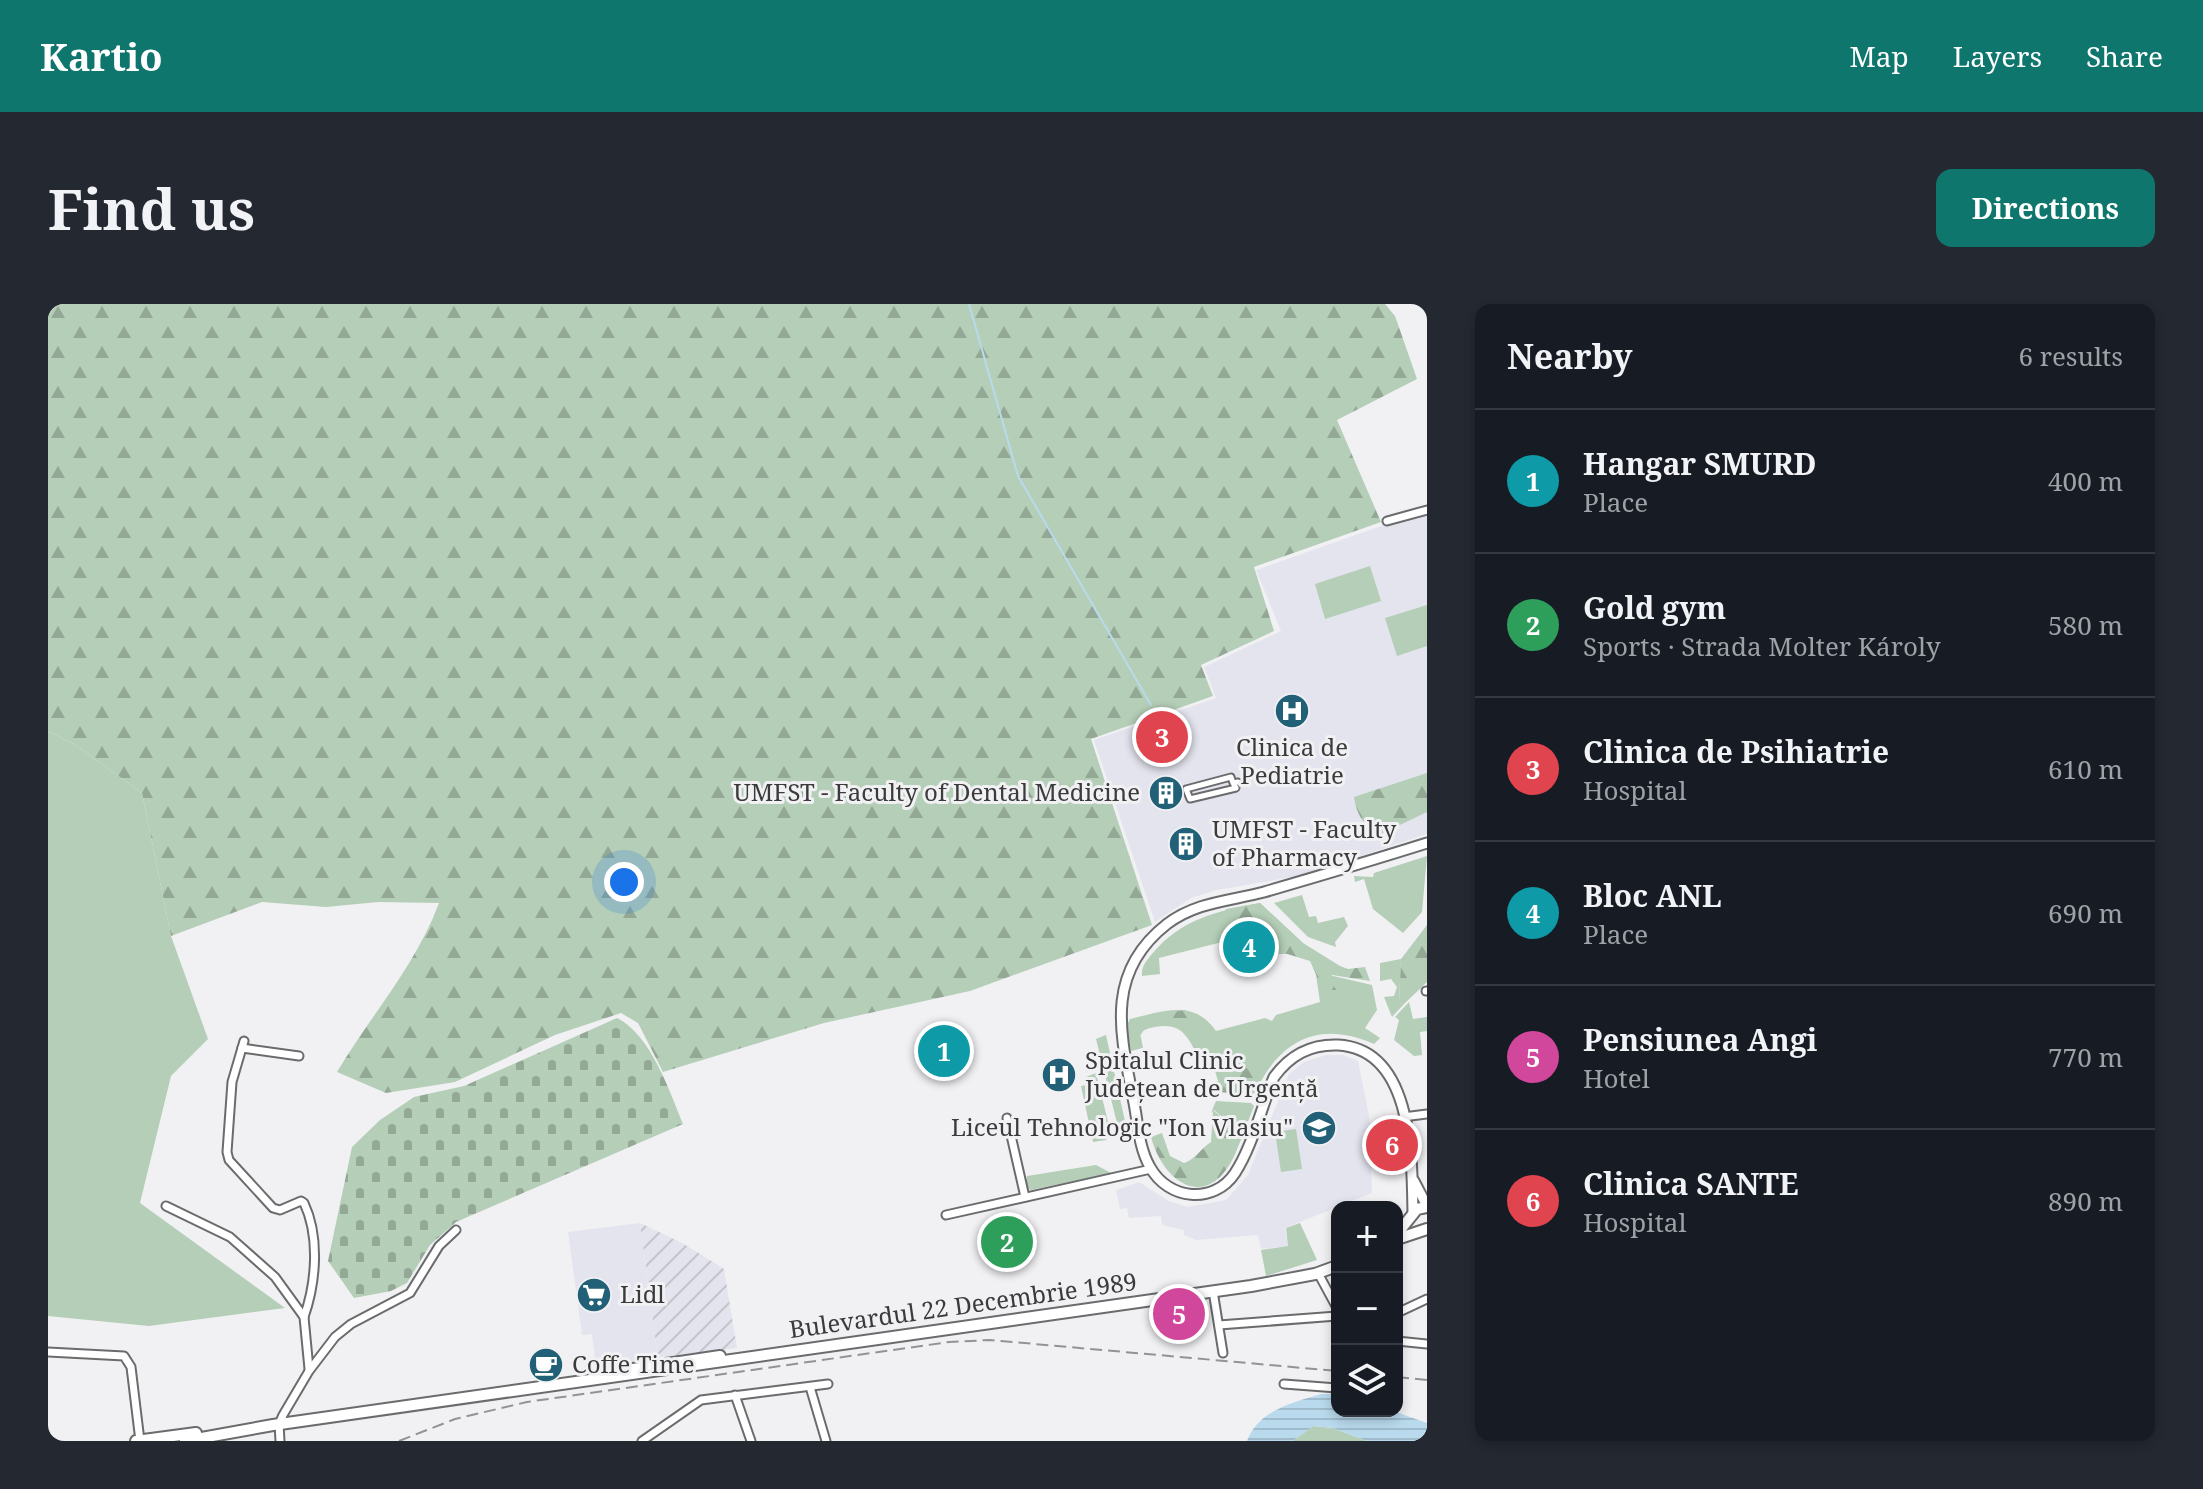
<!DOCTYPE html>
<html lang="en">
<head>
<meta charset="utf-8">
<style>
	body { margin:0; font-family:"Noto Serif",serif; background:#242831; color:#f1f3f6 }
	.controls { position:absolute; right:24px; bottom:24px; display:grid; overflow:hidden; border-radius:16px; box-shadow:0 4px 12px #0003 }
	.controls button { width:72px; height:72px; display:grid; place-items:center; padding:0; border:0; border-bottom:2px solid #363941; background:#171b24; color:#f1f3f6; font:40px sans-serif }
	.you { position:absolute; left:576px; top:578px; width:28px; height:28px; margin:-20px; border:6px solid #fff; border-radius:50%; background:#1a73e8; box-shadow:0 0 0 12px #1a73e833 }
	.badge { display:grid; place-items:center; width:52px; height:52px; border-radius:50%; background:#0f766e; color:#fff; font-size:26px; font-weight:700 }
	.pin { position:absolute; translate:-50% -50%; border:4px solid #fff; box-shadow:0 2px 8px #0006 }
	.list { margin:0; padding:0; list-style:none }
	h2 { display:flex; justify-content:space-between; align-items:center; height:104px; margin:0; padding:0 32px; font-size:34px }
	h2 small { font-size:26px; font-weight:400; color:#9ea1a6 }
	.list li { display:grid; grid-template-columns:52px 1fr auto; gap:24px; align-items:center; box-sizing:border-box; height:144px; padding:0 32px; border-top:2px solid #363941 }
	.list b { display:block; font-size:30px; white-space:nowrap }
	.list p { margin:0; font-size:26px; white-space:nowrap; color:#9ea1a6 }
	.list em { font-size:26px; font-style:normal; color:#9ea1a6 }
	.icon { flex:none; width:44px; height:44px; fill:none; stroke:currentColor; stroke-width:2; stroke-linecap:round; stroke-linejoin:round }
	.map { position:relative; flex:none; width:1379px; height:1137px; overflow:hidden; border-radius:16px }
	header { display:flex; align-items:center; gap:48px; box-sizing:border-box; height:112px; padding:0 40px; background:#0f766e; color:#fff }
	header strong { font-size:38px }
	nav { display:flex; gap:44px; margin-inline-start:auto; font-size:28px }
	.intro { display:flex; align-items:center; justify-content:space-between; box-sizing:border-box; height:192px; padding:0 48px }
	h1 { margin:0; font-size:56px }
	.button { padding:20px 36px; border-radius:16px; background:#0f766e; color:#fff; font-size:28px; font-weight:700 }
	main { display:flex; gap:48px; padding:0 48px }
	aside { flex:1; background:#171b24; border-radius:16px; box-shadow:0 4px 12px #0003 }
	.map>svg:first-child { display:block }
	.built { fill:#e3e4ee }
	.industrial { fill:url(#industrial-furrows) }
	.grass { fill:#b4ceb7 }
	.forest { fill:url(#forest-firs) }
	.cemetery { fill:url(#cemetery-stones) }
	.water { fill:url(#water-rules) }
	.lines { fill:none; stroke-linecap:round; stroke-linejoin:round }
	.stream { stroke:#b9daed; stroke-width:2 }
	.pedestrian-casing { stroke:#6a6b6d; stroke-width:9 }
	.minor-casing { stroke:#6a6b6d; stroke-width:11 }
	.secondary-casing { stroke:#6a6b6d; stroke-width:13 }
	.primary-casing { stroke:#6a6b6d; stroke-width:14 }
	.pedestrian { stroke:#fff; stroke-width:5 }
	.minor { stroke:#fff; stroke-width:7 }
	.secondary { stroke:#fff; stroke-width:9 }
	.primary { stroke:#fff; stroke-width:10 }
	.rail { stroke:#939395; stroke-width:2; stroke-dasharray:12 6; stroke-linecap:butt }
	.labels { text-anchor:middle; stroke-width:6; stroke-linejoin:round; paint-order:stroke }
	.poi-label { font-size:24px; fill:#3b3b3c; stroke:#f1f1f4; text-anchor:start }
	.street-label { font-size:24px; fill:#3b3b3c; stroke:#f1f1f4 }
</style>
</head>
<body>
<header>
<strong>Kartio</strong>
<nav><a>Map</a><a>Layers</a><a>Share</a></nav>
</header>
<div class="intro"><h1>Find us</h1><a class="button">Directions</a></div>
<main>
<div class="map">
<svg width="1379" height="1137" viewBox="0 0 1379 1137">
	<defs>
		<pattern id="industrial-furrows" width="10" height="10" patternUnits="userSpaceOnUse" patternTransform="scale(2)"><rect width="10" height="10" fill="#e3e4ee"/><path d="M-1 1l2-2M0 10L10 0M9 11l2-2" fill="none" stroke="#c4c4cd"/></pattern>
		<pattern id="forest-firs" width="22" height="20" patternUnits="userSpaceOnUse" patternTransform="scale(2)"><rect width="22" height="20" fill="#b4ceb7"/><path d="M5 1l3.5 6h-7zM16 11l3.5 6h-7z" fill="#94a896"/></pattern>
		<pattern id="cemetery-stones" width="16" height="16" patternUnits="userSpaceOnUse" patternTransform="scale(2)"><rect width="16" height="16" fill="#b4ceb7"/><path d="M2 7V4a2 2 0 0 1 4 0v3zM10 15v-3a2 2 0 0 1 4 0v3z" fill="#94a896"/></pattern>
		<pattern id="water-rules" width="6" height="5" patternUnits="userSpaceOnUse" patternTransform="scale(2)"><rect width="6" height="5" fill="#b9daed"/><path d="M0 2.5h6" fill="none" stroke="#a0bccc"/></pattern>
	</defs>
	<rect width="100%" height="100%" fill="#f1f1f4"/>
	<g class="built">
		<path d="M1379,206v324l-124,41 -86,15 -26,8 -36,24 -61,-182 122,-42 -12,-31 77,-36 -25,-61z"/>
		<path d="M1278,751h17l15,6 21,105 -8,2 1,25 -87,35 3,18 -27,3 -3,-14 -62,5 -12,-5v-5l-22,-5 -1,-9 -32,2 -2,-10 -7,1 -4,-19 23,-8 30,19 19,6 38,-7 22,-25 41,-101 15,-12z"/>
		<path d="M592,919l18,136 -62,8 -4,-33 -10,1 -14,-103z"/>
	</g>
	<path class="industrial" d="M592,919l44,21 40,25 13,79 -79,11z"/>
	<g class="grass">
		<path d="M1322,262l11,35 -56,18 -10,-35z"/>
		<path d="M1379,301v41l-30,10 -12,-38z"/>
		<path d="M0,427l26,13 68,49 29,143 37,103 -37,37 -31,127 145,105 -136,18 -101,-10z"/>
		<path d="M1379,552l-5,56 -19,21 -30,-24 -9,-30 -9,3 -1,-6 19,1 1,-4z"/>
		<path d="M1254,591l7,22 7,-1 2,7 26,-6 4,9 -13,16 1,5 -28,-10 -34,-34z"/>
		<path d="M1212,599l43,40 -12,11h-13l-9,-19 -26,-4 -17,3v7l-67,17 1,16 -18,2c-1,-9 4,-15 10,-22 29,-35 65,-43 108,-51z"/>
		<path d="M1353,655l-2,44 5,1 -12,13 -8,-20 10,-1 3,-9 -6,-8 -11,2v-18z"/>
		<path d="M1266,657l15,14 43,10 5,25 -12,18 15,10 -6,6c-56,-25 -95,-3 -119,49l-9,4 -38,-10 -1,-3 11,-3 -7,-24 -13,3c-8,-28 -29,-48 -58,-27l3,15 -12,3 -5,-24 4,-8c34,-8 64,-20 86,12l49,-13 7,3 4,-6 44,-13z"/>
		<path d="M1361,698l4,17 14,-2v14l-7,1 2,23 -8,1 -20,-16 5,-20 -4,-3z"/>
		<path d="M1058,731l22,100 -7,4 -25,-100z"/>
		<path d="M1048,769l14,57 -4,10 -13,2 -12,-56 6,-1 -1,-8z"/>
		<path d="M1168,797l35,2 3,3 -10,26 -1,-5 -8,1 -21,-18 -3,3z"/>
		<path d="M1248,825l6,40 -21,3 -6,-40z"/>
		<path d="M1048,861l15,8 -80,17 -6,-3 2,-11z"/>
		<path d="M1252,919l17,37 -51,16 -5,-26 27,-4 -2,-18z"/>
		<path d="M1265,1122l20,2 34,13h-74z"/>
	</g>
	<g class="forest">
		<path d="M0,0h1337l10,12 22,63 -80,41 44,102 -127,45 20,64 -73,34 12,31 -122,43 61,186 -182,66 -146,32 -161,49 -25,-49 -17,-10 -66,22 -100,47 -69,11 -49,-21c34,-57 79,-107 102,-169l-61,-1 -52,5 -64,-5 -91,34 -29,-143 -68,-49 -26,-13z"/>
		<path d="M1379,469v39l-50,24c-13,-10 -21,-23 -23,-39z"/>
		<path d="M1212,599l43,40 37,23 8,3 17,-2 5,14 -38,-6 -3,4 8,11h-14l-13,-29 -26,-8 -7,-12 -30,-5 -5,-10 -14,-3 -4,-6 2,-8z"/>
		<path d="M1379,621v57l-23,22 -5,-1 2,-44z"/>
		<path d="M1137,706l16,8 -8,23c-14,-17 -29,-18 -49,-11l-7,10 -7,-2 3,-18z"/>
		<path d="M1180,743l18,21 14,8 -9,20 -31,-4 3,-9 10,-7 -6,-8z"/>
		<path d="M1165,806l21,18 9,-1c1,9 -4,16 -7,25 -25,59 -71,36 -85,-15l11,-4 8,23 14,7c12,-4 16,-14 27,-21z"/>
	</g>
	<path class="cemetery" d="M569,714c34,17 52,72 66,106l-227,98 -26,23 -23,38 -16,8 -37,7 -26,-37 24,-114 28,-27 34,-23 50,-11z"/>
	<path class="water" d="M1273,1090h16v17h56l34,12v18h-60l-34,-13 -20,-2 -20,15h-46c12,-31 45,-38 74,-47z"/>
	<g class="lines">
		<path class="stream" d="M921,0l49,172 133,229"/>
		<g class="pedestrian-casing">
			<path id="pedestrian" d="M1185,479l3,5 -46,11 -4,-10 45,-12 2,6 5,-1"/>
		</g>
		<g class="minor-casing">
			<g id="minor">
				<path d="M1339,217l40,-11"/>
				<path d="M1378,687h1"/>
				<path d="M196,737l-12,41 -5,70 2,8 44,48 7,2 21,-9 3,2c16,34 12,80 0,114"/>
				<path d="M194,744l57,8"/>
				<path d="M1355,813l24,-3"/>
				<path d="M959,814l18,79"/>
				<path d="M118,902l64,31 45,40 29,40 5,52"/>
				<path d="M898,911l205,-46"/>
				<path d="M1270,969l19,35"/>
				<path d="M1165,987l10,62"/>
				<path d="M1349,1009l30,-14"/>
				<path d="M1171,1021l118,-9"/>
				<path d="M1349,1037l30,3"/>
				<path d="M0,1048l76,4 7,11 9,74"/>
				<path d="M1236,1080l53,4"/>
				<path d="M762,1083l16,54"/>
				<path d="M687,1091l16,46"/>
				<path d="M232,1137l-1,-17 4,-9 26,-44 26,-34 16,-13 59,-31 29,-47 17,-16"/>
				<path d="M594,1137l59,-41 127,-16"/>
			</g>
		</g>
		<g class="secondary-casing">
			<g id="secondary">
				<path d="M1366,877l13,25"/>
				<path d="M1365,910c-1,-57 0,-165 -75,-169 -28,-1 -48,10 -64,32 -13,31 -21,68 -39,96 -21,32 -67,27 -85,-6 -11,-19 -12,-43 -16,-64 -13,-67 -31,-129 33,-179 29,-22 63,-23 97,-32 55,-16 109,-32 163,-49"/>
			</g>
		</g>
		<g class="primary-casing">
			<g id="primary">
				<path d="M1349,930l20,-25 10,-2"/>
				<path d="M1349,935l30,-10"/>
				<path d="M565,1068l107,-16"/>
				<path d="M88,1137l60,-8"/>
				<path d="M137,1137l88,-16 978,-139 64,-12 22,-8"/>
			</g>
		</g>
		<use href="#pedestrian" class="pedestrian"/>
		<use href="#minor" class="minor"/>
		<use href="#secondary" class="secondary"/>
		<use href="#primary" class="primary"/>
		<g class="rail">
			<path d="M1349,1073l30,3"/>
			<path d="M351,1137l56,-22 72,-17 422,-60 41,-2 347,31"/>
		</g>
	</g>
	<defs>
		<g id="hospital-disc" transform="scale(1.8)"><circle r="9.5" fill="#216076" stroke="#f1f1f4"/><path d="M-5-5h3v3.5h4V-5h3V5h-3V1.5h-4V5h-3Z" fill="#fff"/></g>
		<g id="building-disc" transform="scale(1.8)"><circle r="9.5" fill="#216076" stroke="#f1f1f4"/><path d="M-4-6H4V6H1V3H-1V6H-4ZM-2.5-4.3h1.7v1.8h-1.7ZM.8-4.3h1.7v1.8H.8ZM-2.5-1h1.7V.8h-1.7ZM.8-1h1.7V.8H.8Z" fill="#fff"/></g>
		<g id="school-disc" transform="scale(1.8)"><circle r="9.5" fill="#216076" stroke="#f1f1f4"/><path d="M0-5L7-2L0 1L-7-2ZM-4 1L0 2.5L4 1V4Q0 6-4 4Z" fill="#fff"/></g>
		<g id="supermarket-disc" transform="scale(1.8)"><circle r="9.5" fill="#216076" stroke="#f1f1f4"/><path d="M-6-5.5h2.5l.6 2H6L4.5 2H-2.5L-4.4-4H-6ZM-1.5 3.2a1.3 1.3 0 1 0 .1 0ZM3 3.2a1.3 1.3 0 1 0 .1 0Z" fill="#fff"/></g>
		<g id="cafe-disc" transform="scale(1.8)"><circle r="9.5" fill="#216076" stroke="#f1f1f4"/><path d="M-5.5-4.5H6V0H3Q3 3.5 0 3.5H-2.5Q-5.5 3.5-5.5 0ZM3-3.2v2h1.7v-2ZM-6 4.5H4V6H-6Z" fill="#fff"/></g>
	</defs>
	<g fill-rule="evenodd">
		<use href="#hospital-disc" x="1244" y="407"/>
		<use href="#building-disc" x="1118" y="489"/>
		<use href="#building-disc" x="1138" y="540"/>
		<use href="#hospital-disc" x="1011" y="771"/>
		<use href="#school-disc" x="1271" y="824"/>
		<use href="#supermarket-disc" x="546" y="991"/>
		<use href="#cafe-disc" x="498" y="1061"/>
	</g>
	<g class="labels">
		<g class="poi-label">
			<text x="1244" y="452" text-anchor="middle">Clinica de<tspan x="1244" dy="28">Pediatrie</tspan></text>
			<text x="1092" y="497" text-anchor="end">UMFST - Faculty of Dental Medicine</text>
			<text x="1164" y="534">UMFST - Faculty<tspan x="1164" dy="28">of Pharmacy</tspan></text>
			<text x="1037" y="765">Spitalul Clinic<tspan x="1037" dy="28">Județean de Urgență</tspan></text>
			<text x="1245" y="832" text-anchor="end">Liceul Tehnologic "Ion Vlasiu"</text>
			<text x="572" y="999">Lidl</text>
			<text x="524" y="1069">Coffe Time</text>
		</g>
		<g class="street-label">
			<text transform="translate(915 1002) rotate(-8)" y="8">Bulevardul 22 Decembrie 1989</text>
		</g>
	</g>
</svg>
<div class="controls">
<button>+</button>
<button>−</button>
<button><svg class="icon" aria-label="layers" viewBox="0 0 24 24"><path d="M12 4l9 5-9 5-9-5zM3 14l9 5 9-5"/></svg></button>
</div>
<div class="you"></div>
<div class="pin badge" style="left:896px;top:747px;background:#0f9aa8">1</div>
<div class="pin badge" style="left:959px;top:938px;background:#2e9e5b">2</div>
<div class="pin badge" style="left:1114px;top:433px;background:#e0444e">3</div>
<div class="pin badge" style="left:1201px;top:643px;background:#0f9aa8">4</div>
<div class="pin badge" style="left:1131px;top:1010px;background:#d1479c">5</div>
<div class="pin badge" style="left:1344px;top:841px;background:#e0444e">6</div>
</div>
<aside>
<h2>Nearby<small>6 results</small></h2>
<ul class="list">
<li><span class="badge" style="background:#0f9aa8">1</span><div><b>Hangar SMURD</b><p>Place</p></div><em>400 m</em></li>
<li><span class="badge" style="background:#2e9e5b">2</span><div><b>Gold gym</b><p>Sports · Strada Molter Károly</p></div><em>580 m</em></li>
<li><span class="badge" style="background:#e0444e">3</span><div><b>Clinica de Psihiatrie</b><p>Hospital</p></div><em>610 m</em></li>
<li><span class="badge" style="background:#0f9aa8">4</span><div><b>Bloc ANL</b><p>Place</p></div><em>690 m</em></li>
<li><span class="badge" style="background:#d1479c">5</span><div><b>Pensiunea Angi</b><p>Hotel</p></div><em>770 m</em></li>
<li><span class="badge" style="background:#e0444e">6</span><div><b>Clinica SANTE</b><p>Hospital</p></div><em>890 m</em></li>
</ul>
</aside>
</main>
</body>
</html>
